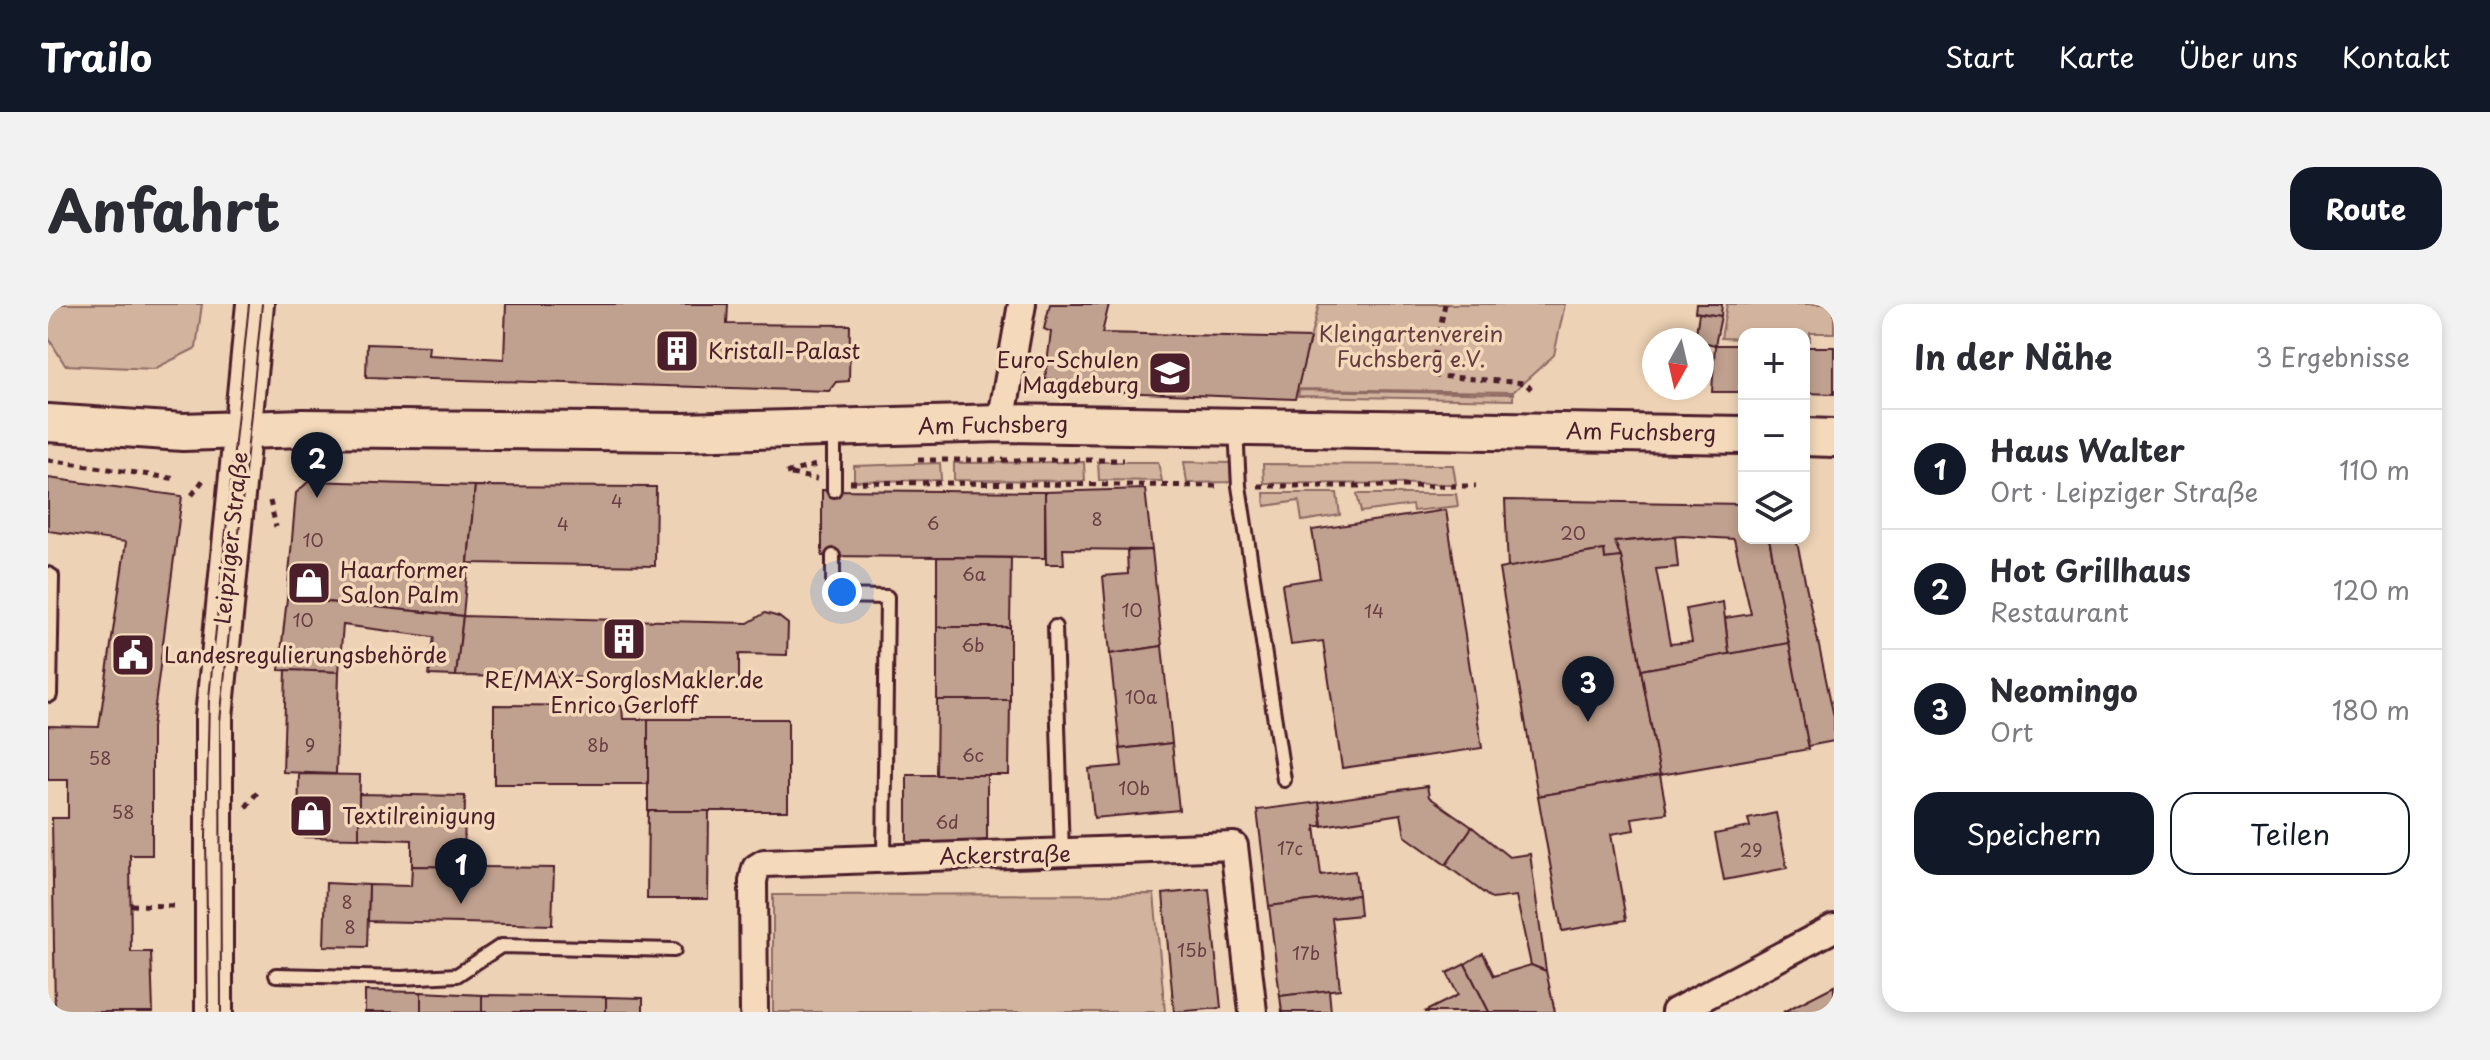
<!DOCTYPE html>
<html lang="de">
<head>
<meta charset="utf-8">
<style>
	body { margin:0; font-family:"Playpen Sans",sans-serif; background:#f2f2f3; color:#2b2b33 }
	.controls { position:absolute; right:24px; top:24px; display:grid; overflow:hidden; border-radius:16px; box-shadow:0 4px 12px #0003 }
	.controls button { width:72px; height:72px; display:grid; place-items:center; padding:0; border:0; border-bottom:2px solid #e1e1e2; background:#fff; color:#2b2b33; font:40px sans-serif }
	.compass { position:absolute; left:1594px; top:24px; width:72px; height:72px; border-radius:50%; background:#fff; box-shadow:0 4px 12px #0003; rotate:188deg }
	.you { position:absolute; left:794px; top:288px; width:28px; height:28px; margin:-20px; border:6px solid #fff; border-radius:50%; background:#1a73e8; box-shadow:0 0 0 12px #1a73e833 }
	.badge { display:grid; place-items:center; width:52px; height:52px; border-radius:50%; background:#111827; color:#fff; font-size:26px; font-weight:700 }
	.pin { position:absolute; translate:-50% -66px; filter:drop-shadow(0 2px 4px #0008) }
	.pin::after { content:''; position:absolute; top:42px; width:28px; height:24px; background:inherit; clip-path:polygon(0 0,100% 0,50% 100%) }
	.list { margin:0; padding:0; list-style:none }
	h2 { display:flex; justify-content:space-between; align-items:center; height:104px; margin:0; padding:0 32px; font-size:34px }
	h2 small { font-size:26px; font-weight:400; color:#7c7c81 }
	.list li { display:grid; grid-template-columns:52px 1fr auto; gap:24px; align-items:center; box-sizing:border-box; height:120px; padding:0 32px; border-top:2px solid #e1e1e2 }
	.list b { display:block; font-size:30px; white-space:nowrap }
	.list p { margin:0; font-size:26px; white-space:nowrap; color:#7c7c81 }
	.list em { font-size:26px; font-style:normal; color:#7c7c81 }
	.actions { display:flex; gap:16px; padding:24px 32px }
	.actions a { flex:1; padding:18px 0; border:2px solid #111827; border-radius:24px; text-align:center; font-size:28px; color:#111827 }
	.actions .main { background:#111827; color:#fff }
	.icon { flex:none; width:44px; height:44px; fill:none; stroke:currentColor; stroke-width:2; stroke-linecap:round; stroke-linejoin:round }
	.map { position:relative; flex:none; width:1786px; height:708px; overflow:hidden; border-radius:24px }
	header { display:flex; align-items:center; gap:48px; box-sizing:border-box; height:112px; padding:0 40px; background:#111827; color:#fff }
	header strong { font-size:38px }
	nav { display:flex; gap:44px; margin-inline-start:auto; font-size:28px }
	.intro { display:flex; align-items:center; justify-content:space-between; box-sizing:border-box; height:192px; padding:0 48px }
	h1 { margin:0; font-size:56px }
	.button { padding:20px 36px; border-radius:24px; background:#111827; color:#fff; font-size:28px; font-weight:700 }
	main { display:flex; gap:48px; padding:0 48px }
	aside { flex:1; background:#fff; border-radius:24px; box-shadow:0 4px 12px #0003 }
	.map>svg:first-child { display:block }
	.green { fill:#d2b49e; stroke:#8e6a64; stroke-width:2 }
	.building { fill:#c0a08e; stroke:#4a1f2b; stroke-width:2 }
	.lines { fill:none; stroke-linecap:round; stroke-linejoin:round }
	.lane-casing { stroke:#4a1f2b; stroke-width:18 }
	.street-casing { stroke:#4a1f2b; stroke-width:32 }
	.secondary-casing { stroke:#4a1f2b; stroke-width:42 }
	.path { stroke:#4a1f2b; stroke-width:5; stroke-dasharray:6 6; stroke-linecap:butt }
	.lane { stroke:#f4d9bb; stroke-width:12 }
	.street { stroke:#f4d9bb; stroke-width:26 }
	.secondary { stroke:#f4d9bb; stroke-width:36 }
	.tram { stroke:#4a1f2b; stroke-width:2 }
	.labels { text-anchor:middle; stroke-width:7; stroke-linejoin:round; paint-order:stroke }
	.number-label { font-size:18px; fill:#683f44 }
	.park-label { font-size:22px; fill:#653d42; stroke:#f4d9bb }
	.poi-label { font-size:22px; fill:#4a1f2b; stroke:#f4d9bb; text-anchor:start }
	.street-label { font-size:22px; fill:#4a1f2b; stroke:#f4d9bb }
</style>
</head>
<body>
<header>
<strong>Trailo</strong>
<nav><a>Start</a><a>Karte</a><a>Über uns</a><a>Kontakt</a></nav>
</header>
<div class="intro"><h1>Anfahrt</h1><a class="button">Route</a></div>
<main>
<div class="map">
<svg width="1786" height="708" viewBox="0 0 1786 708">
	<rect width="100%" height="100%" fill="#edd2b5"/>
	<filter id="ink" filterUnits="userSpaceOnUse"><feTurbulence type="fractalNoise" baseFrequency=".0125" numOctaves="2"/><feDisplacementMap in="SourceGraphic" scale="16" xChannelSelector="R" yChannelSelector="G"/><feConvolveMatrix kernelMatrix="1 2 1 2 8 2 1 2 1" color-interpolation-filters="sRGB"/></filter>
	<g filter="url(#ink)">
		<g class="green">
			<path d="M0,0h154l-6,44 -42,21 -89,-4 -17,-28z"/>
			<path d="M1271,0h246l-11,51 -41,37 -216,-3z"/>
			<path d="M1679,0h107v29h-24v8h-6v-7h-60v5l-23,-1z"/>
			<path d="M1251,86l214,4v6l-215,-4z"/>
			<path d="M1036,158l1,19 -131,-1v-17z"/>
			<path d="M1050,158h60l4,19 -63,-1z"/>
			<path d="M1136,158l46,1 1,19 -44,1z"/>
			<path d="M892,159l1,17 -87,1v-15z"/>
			<path d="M1215,160l190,1 3,19 -192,-1z"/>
			<path d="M1216,189h73l3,22 -38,6 -3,-20 -34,5z"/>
			<path d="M1309,190h99l2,12 -45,5 -1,-6 -51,7z"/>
			<path d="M1106,590l11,118h-392v-117z"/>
		</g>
		<g class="building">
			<path d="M458,0h222l-1,20 123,1 -1,56 -13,1 -7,9 -463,-14 1,-33 62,2 -1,9 76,4z"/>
			<path d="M1002,0h59l-7,29 208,5 -15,61 -203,-8 1,-7 -48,-5 6,-47 -7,-3z"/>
			<path d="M1648,0h26l-1,12 -26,-4z"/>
			<path d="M1651,9l22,3 -6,29 -20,-5z"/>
			<path d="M1667,41h29v47h-32z"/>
			<path d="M1756,43h30v47l-30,-1z"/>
			<path d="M0,174l134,18 -30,232v127h-22l1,97h20l2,60h-98l-3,-194h16v-38h-20v-54l51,1 27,-185 -78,-11z"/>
			<path d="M261,177l166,5 -12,130 -176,-18 9,-105z"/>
			<path d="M427,182l181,1 -1,79 -187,-3z"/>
			<path d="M1097,185l7,61 -89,-1 1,15h-18l-1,-72z"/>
			<path d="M774,186l223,2v66l-223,-2z"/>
			<path d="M1457,196l239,4v34h25l20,105 -60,11 -4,-36 26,-4 -17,-75 -52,-3 -67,6 6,15 -16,2 -1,-9 -96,18z"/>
			<path d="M1398,206l36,238 -140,20 -19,-127 -32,4 -9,-61 38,-6 -8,-48z"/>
			<path d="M1627,233l3,30 -22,2 14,75 22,-2 -6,-33 37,-7 6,52 -88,16 -20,-113 -6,-15z"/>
			<path d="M1721,234h27l38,179v24l-26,5z"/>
			<path d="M1104,246l10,96 -52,8 -7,-78 25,-2 -1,-23z"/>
			<path d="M1556,246l1,9 16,-2 39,218 -122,21 -39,-227z"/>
			<path d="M889,253l74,1 -1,69h-73z"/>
			<path d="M239,294l176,18 -7,60 -27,-1 5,-38 -91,-12 -4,47 -60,-2z"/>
			<path d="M717,309l14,4 9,7 -1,31 -48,-1v26l-283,-4 7,-60 285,7z"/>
			<rect x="889" y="323" width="73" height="73"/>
			<path d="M1741,339l20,106 -149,26 -19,-105z"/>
			<path d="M1114,342l10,97 -52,6 -10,-95z"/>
			<path d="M238,366l53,2 -3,102 -53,-2z"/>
			<path d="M889,396h73l-1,75h-73z"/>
			<path d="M446,401l128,1 1,13h25v65h-154z"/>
			<rect x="600" y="415" width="140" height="92"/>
			<path d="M1124,439l7,67 -85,8 -5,-49 33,-3 -2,-17z"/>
			<path d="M251,470l61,1 -1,63 -61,-1z"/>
			<path d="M859,471h80v68l-80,-1z"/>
			<path d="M1612,471l7,38 -35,5 2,12 -23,4 15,86 -64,11 -24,-135z"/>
			<path d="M1379,482l2,11 43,30 -26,38 -41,-29 -4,-22 -79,12 -3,-24z"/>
			<path d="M311,490l106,2 -1,71 -52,-1v-26l-53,-2z"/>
			<path d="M1271,498l3,24h-7l6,49 34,-4 3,24 -89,11 -12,-96z"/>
			<path d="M600,507h61l-1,88h-61z"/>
			<path d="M1728,509l11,55 -63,12 -9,-46 35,-7 -2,-8z"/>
			<path d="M1424,523l37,30 21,-3 16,117 -15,-6 -15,-69 -24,3 -46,-34z"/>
			<path d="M364,562l142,2 -2,57 -184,-4 1,-36 42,1z"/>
			<path d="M278,579l43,2 -2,62 -43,-1z"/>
			<path d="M1161,585l12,119 -47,4 -11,-118z"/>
			<path d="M1310,591l2,20 -28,3 8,71 -60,7 -11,-90z"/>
			<path d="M1435,649l11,23 37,-11 15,6 9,41h-66l-24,-48z"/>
			<path d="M1417,660l24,48h-65l34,-17 -11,-22z"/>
			<path d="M1786,682v26h-51z"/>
			<path d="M1281,686l2,22h-49l-2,-16z"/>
			<path d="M317,687l56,1v20h-56z"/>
			<path d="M373,688l61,3v17h-61z"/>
			<path d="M434,691l124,2v15h-124z"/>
			<path d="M558,693l37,1v14h-37z"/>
		</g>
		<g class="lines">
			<g class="lane-casing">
				<g id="lane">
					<path d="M1188,125l3,57 45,294"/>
					<path d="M786,186v-61"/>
					<path d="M785,252v40l54,1 -3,260"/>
					<path d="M0,270l4,2 -2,119"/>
					<path d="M1007,323l7,227"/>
					<path d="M228,671l126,3 55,-3 44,-29 173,4"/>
				</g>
			</g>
			<g class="street-casing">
				<g id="street">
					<path d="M953,119l21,-119"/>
					<path d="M706,708l-1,-131 3,-13 8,-5 470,-17 19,166"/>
					<path d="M1627,708l159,-84"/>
				</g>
			</g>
			<g class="secondary-casing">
				<g id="secondary">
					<path d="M0,119l135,9 120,-4 379,4 319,-9 743,12"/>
					<path d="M1756,133l30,1"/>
					<path d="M166,708v-295l41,-413"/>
				</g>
			</g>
			<g class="path">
				<path d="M1397,0l-14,67 6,5 88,7 6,6"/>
				<path d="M0,156l129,19"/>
				<path d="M870,156h206"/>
				<path d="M738,169l30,-8"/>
				<path d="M743,170l26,5"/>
				<path d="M802,178l370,4"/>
				<path d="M1210,182h218"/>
				<path d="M144,191l12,-16"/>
				<path d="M222,197l6,26"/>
				<path d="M198,503l13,-17"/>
				<path d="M83,601l43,1"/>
			</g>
			<use href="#lane" class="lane"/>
			<use href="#street" class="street"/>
			<use href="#secondary" class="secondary"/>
			<g class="tram">
				<path d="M160,708l-2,-175 3,-139 40,-394"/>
				<path d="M173,708l-1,-290 42,-418"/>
			</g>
		</g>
	</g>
	<defs>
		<g id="building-square" transform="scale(2.3)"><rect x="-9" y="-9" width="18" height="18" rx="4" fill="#4a1f2b" stroke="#f4d9bb"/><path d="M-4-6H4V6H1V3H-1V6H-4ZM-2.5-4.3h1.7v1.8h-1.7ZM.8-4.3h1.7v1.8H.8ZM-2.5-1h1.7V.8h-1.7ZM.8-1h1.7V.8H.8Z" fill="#fff"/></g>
		<g id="school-square" transform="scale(2.3)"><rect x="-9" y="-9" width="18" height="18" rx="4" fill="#4a1f2b" stroke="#f4d9bb"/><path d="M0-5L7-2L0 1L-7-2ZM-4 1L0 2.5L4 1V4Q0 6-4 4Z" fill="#fff"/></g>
		<g id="shop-square" transform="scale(2.3)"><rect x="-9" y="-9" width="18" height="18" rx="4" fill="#4a1f2b" stroke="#f4d9bb"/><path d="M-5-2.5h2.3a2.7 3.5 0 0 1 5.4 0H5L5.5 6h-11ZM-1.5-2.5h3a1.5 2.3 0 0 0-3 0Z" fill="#fff"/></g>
		<g id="civic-square" transform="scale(2.3)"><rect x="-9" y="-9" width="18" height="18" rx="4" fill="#4a1f2b" stroke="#f4d9bb"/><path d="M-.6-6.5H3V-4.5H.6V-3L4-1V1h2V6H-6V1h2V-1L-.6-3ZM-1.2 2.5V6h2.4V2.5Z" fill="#fff"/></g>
	</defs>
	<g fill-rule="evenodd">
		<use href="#building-square" x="629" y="47"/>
		<use href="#school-square" x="1122" y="69"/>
		<use href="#shop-square" x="261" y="279"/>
		<use href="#building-square" x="576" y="335"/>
		<use href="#civic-square" x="85" y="351"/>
		<use href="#shop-square" x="263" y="512"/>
	</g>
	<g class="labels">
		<g class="number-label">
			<text x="569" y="204">4</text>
			<text x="1049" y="222">8</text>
			<text x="885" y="226">6</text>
			<text x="515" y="227">4</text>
			<text x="1525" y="236">20</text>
			<text x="265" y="243">10</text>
			<text x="926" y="277">6a</text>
			<text x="1084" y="313">10</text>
			<text x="1326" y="314">14</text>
			<text x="255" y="323">10</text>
			<text x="925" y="348">6b</text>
			<text x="1093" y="400">10a</text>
			<text x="262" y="448">9</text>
			<text x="550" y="448">8b</text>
			<text x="925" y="458">6c</text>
			<text x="52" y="461">58</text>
			<text x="1086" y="491">10b</text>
			<text x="75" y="515">58</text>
			<text x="899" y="525">6d</text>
			<text x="1242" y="551">17c</text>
			<text x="1703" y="553">29</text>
			<text x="299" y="605">8</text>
			<text x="302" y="630">8</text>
			<text x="1144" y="653">15b</text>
			<text x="1258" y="656">17b</text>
		</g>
		<g class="park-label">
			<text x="1363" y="38">Kleingartenverein<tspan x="1363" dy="25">Fuchsberg e.V.</tspan></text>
		</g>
		<g class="poi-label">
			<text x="660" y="55">Kristall-Palast</text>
			<text x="1091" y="64" text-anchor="end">Euro-Schulen<tspan x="1091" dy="25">Magdeburg</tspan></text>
			<text x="292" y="274">Haarformer<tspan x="292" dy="25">Salon Palm</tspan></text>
			<text x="116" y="359">Landesregulierungsbehörde</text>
			<text x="576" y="384" text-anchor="middle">RE/MAX-SorglosMakler.de<tspan x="576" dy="25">Enrico Gerloff</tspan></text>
			<text x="294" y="520">Textilreinigung</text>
		</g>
		<g class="street-label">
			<text transform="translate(945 121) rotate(-1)" y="8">Am Fuchsberg</text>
			<text transform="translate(1593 128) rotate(1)" y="8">Am Fuchsberg</text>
			<text transform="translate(183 234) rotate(-84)" y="8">Leipziger Straße</text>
			<text transform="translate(957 551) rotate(-1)" y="8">Ackerstraße</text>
		</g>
	</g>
</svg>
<div class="controls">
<button>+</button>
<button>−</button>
<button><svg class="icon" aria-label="layers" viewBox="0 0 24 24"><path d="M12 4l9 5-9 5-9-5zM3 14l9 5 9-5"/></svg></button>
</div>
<svg class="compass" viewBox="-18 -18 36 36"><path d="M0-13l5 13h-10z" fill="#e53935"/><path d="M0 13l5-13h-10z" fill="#7c7c81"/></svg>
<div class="you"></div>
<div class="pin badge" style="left:413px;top:600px">1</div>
<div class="pin badge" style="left:269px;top:194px">2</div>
<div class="pin badge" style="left:1540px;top:418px">3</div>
</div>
<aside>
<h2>In der Nähe<small>3 Ergebnisse</small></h2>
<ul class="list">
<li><span class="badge">1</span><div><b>Haus Walter</b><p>Ort · Leipziger Straße</p></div><em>110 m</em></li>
<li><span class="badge">2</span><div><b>Hot Grillhaus</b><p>Restaurant</p></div><em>120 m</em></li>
<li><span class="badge">3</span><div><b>Neomingo</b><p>Ort</p></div><em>180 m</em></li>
</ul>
<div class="actions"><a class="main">Speichern</a><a>Teilen</a></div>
</aside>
</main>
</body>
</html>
